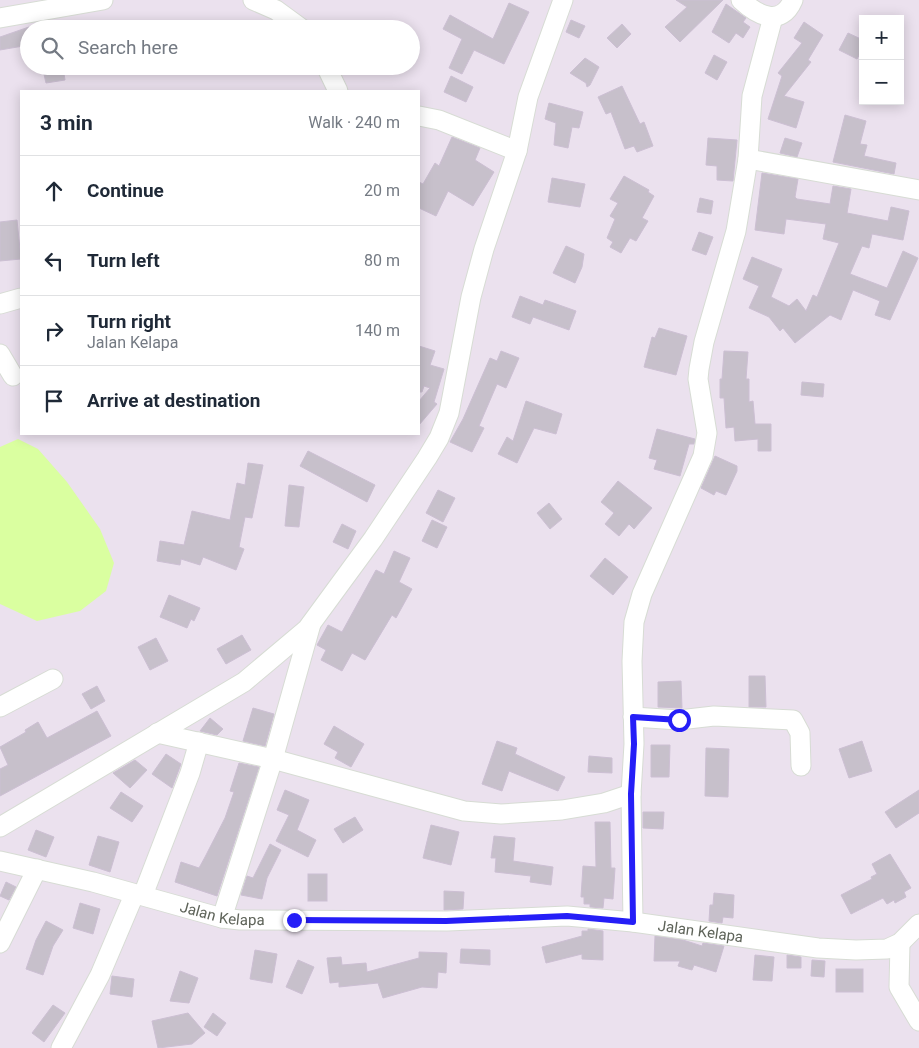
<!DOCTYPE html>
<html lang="en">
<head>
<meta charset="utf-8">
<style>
	body { margin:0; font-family:Roboto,sans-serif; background:#f2f2f3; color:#1f2937 }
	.controls { position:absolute; right:15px; top:15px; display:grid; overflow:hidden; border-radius:0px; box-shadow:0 2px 12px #0003 }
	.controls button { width:45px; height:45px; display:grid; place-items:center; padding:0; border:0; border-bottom:1px solid #e0e1e3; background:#fff; color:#1f2937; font:25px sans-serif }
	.stop { position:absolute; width:15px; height:15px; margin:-11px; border:4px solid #251ef7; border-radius:50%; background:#fff }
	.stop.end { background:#251ef7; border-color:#fff; box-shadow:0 1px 5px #0008 }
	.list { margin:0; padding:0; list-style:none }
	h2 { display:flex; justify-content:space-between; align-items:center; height:65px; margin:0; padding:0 20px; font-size:21px }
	h2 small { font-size:16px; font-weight:400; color:#747a83 }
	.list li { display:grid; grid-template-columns:32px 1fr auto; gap:15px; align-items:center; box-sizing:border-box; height:70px; padding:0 20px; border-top:1px solid #e0e1e3 }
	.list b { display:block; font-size:19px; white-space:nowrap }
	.list p { margin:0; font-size:16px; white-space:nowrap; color:#747a83 }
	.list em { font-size:16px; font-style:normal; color:#747a83 }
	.icon { flex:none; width:28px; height:28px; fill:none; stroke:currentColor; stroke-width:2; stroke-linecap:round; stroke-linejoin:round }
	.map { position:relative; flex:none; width:919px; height:1048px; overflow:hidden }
	.search { position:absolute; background:#fff; box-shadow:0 2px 12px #0003; left:20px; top:20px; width:400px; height:55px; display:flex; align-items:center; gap:12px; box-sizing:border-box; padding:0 18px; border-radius:28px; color:#747a83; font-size:19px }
	.panel { position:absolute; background:#fff; box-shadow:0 2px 12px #0003; left:20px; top:90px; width:400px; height:345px; border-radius:0px }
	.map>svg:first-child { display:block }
	.water { fill:#daffa0 }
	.building { fill:#c7c0cb; stroke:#ccbfd3 }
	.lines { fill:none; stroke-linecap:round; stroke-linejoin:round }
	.minor-casing { stroke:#d7dcd4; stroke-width:21 }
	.minor { stroke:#fff; stroke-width:19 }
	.route { stroke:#251ef7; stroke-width:6 }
	.labels { text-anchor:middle; stroke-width:4.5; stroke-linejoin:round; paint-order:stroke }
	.street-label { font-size:15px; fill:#5e6359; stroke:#fff }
</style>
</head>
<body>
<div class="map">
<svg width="919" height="1048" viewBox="0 0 919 1048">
	<rect width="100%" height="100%" fill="#ebe1ee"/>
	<path class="water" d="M18,439l20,10 29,33 33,47 14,34 -8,28 -26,20 -43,10 -37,-17v-157z"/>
	<g class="building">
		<path d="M676,0h47l-43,42 -15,-15 22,-20z"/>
		<path d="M509,3l20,9 -25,52 -30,-14 -12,24 -13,-6 13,-29 -19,-10 7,-14 43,24z"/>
		<path d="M726,4l20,14 -3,4 7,5 -7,11 -7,-5 -7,10 -17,-11z"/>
		<path d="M571,20l14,6 -6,12 -13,-6z"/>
		<path d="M804,22l19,13 -15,25 3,2 -27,34 20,6 -8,26 -28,-9 14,-43 -4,-3 24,-30 -8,-5z"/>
		<path d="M622,24l9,10 -14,14 -10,-10z"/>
		<path d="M29,27v18l-29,5v-13z"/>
		<path d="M848,33l15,7v8l-6,11 -18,-9z"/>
		<path d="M714,55l13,7 -10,18 -12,-7z"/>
		<path d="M585,58l14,9 -9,18 -3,2 -1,-4 -16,-10z"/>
		<path d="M63,67l2,13 -19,3 -3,-13z"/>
		<path d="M451,76l22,11 -7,15 -22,-10z"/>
		<path d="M622,86l18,38 4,-2 9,24 -16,6 -3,-6 -9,3 -14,-37 -5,2 -8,-17z"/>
		<path d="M549,103l34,9 -4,16 -7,-1 -4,21 -14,-3 2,-22 -11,-4z"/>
		<path d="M845,115l21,6 -6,23 7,1 -3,11 32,7 -2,11 -61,-12z"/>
		<path d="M452,137l28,11 -5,12 19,12 -21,34 -25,-15 -12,25 -17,-8v-26l4,2 12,-21 4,3z"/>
		<path d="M708,138l29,2 -4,41 -16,-1v-14l-11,-1z"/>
		<path d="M785,138l17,5 -5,14 -17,-4z"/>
		<path d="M762,173l36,6 -3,18 2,2 33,5 3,-18 18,3 -4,24 41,8 3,-14 18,4 -6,29 -31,-6 -3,14 -7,-2 -12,28 37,14 16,-37 15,7 -28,62 -15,-5 5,-14 -27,-11 -12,30 -11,-5 -35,28 -12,-15 -3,3 -11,-14 -20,-9 10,-22 -16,-7 9,-22 30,12 -11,28 18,9 8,-7 9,12 7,-16 4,2 22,-54 -16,-4 3,-15 -40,-5 -2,15 -29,-4z"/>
		<path d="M624,176l25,14 -1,2 6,4 -12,22 6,3 -12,20 -6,-3 -9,15 -11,-6 3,-5 -6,-4 8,-19 -5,-3 8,-13 -8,-4z"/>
		<path d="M552,178l33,6 -5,23 -32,-5z"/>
		<path d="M700,198l13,3 -2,13 -14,-2z"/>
		<path d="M17,220l4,39 -21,2v-39z"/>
		<path d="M699,232l14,5 -7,18 -14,-5z"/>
		<path d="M566,246l18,8 -2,13 -7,16 -22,-10z"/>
		<path d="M520,296l23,9 2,-5 31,11 -7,19 -36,-13 -3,7 -18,-7z"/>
		<path d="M659,328l28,8 -11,39 -32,-8 8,-30 3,1z"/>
		<path d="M419,346l16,5 -5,14 14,4 -10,33 3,2 -18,21v-24l11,-13 -6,-2 -2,6h-3z"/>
		<path d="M501,351l18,7 -13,30 -9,-4 -18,42 5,2 -12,24 -22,-10 13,-23 27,-61 7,3z"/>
		<path d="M724,351l24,1 -2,27h3v23l4,-1 2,23h16v27h-13v-12l-23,2 -1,-14 -8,1 -2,-30h-4v-19h2z"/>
		<path d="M802,382l22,2 -1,13 -22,-2z"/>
		<path d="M526,401l36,13 -6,20 -22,-6 -17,35 -19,-9 9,-17 6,4z"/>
		<path d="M657,429l38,10 -1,5h-5l-9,32 -26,-7 3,-9 -8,-2z"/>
		<path d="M308,451l67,34 -8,17 -67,-36z"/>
		<path d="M715,456l22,10v5l-11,24 -10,-4 -2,4 -13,-7z"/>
		<path d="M248,463l15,2 -11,53 -7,-1 -6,30 5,2 -8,21 -33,-13 -3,8 -19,-6 -1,6 -23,-4 3,-20 24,4 8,-34 38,9 7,-37 8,2z"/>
		<path d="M618,481l34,27 -18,21 -5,-5 -10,12 -14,-12 9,-11 -13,-11z"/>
		<path d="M289,485l15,2 -5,40 -14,-1z"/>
		<path d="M438,490l17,8 -12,24 -17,-9z"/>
		<path d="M549,503l13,16 -12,10 -13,-16z"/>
		<path d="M432,520l15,7 -10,21 -15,-7z"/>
		<path d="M342,524l14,7 -8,18 -15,-7z"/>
		<path d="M394,551l16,7 -11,24 13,7 -16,29 -4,-3 -27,45 -13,-7 -10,18 -21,-11 5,-10 -9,-5 11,-20 14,7 34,-62 8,4z"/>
		<path d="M605,558l23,19 -15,18 -23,-19z"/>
		<path d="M169,595l31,13 -6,13 -3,-2 -4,9 -27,-11z"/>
		<path d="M242,635l9,15 -25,14 -9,-15z"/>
		<path d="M156,638l12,23 -18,9 -12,-23z"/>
		<path d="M749,676h16l1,31h-17z"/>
		<path d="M681,681l1,27 -24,-1v-25z"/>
		<path d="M97,686l8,15 -14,8 -9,-15z"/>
		<path d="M253,708l21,6 -9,32 -22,-5z"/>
		<path d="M97,711l14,25 -111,60v-27l8,-4 -8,-18 26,-15 -1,-2 13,-8 9,16z"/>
		<path d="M210,718l13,11 -6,6 -17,-4z"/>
		<path d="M334,726l30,18 -13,23 -16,-9 3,-6 -14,-8z"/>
		<path d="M497,741l20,7 -2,6 50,23 -7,14 -49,-20 -7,20 -20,-7z"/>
		<path d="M862,741l10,30 -23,7 -10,-29z"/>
		<path d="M651,745h19l-1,32h-18z"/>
		<path d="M706,748l23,1 -1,48 -23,-1z"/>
		<path d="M166,754l15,10 -9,24 -20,-14z"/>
		<path d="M589,756l23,2v15l-24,-1z"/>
		<path d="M135,760l12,10 -17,18 -17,-15z"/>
		<path d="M239,763l20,4 -42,129 -42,-14 6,-20 18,6 6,-11 20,-39 9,-26 -4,-1z"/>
		<path d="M285,790l24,10 -12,30 19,10 -8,17 -32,-16 13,-26 -12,-5z"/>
		<path d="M919,790v23l-23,15 -11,-16z"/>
		<path d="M121,792l22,14 -11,16 -22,-14z"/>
		<path d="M643,812h21l-1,17 -20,-1z"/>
		<path d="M355,817l8,13 -20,13 -9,-14z"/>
		<path d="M595,822h15l1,46h4l-2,31 -9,-1 -1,10 -13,-1v-3h-6v-7h-3l2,-31 13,1z"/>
		<path d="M431,825l28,7 -8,33 -28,-7z"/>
		<path d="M36,830l18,7 -8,20 -18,-7z"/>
		<path d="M98,836l21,6 -9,30 -21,-7z"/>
		<path d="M494,836l21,2 -2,23 40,6 -2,18 -21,-3 1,-6 -36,-4 1,-14h-5z"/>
		<path d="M270,844l11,6 -14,28 -5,21 -21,-4 6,-19 6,2z"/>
		<path d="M890,854l21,34 -7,4 2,5 -11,6 -1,-3 -7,4 -4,-6 -32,16 -10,-19 31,-16 -1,-2 6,-3 -5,-10z"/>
		<rect x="308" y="874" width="19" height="27"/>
		<path d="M6,882l10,5 -7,13 -9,-4z"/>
		<path d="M444,891l20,1 -1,17 -19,1z"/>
		<path d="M714,893l20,2 -1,23 -10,-1 -1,6 -13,-2 1,-16h3z"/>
		<path d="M80,903l20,6 -7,25 -20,-6z"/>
		<path d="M46,921l17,9 -10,16 -10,29 -17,-6 10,-29z"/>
		<path d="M588,929l15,2v29l-21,-1v-5l-36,9 -4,-16 40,-11v-5h6z"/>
		<path d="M655,936l28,4 19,6 1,-3 21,3 -8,26 -22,-7 -2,5 -14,-4 2,-5h-26z"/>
		<path d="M461,949l29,1v15l-30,-2z"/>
		<path d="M255,950l22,4 -5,29 -22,-4z"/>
		<path d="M419,952l28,1 -1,20 -8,-1 -1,16 -15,-1 -39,11 -5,-15 -39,4v-5l-9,1 -3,-25 14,-1 1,8 24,-2 1,9 52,-14z"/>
		<path d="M755,955l19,2 -2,24 -19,-1z"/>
		<path d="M787,955l14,2v11h-14z"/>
		<path d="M298,960l16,7 -12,27 -16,-7z"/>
		<path d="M812,960l13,1 -1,16 -13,-1z"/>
		<rect x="836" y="969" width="27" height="23"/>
		<path d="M180,971l18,7 -9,25 -19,-2z"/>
		<path d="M112,976l22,3 -2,18 -22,-3z"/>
		<path d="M53,1005l12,8 -21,29 -12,-9z"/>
		<path d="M188,1013l17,20 -13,11 -34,4 -6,-27z"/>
		<path d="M213,1013l13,10 -9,13 -13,-9z"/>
	</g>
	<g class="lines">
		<g class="minor-casing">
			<g id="minor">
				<path d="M253,0l23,10 26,19"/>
				<path d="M741,0c16,15 40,28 52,0"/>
				<path d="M0,18l103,-18"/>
				<path d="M326,66l12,25"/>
				<path d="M419,116l20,4 78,31"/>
				<path d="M748,159l171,31"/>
				<path d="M0,304l21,-6"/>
				<path d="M0,354l13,22"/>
				<path d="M0,707l53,-28"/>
				<path d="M633,717l46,3 35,-4 79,4 7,13 1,33"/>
				<path d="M157,733l116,26 191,52 37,3 61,-4 42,-7 27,-9"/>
				<path d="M0,827l244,-145 63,-53 66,-90 54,-81 12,-20 10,-25 22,-116 13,-48 33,-98 11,-54 35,-97"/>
				<path id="s1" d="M0,861l93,21 129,36 18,2 207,1 120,-5 66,6 185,26 38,2 31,-1 13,-6 19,-19"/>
				<path d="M143,895l47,-122 9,-31"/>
				<path d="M222,918l51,-159 38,-135"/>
				<path d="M633,922l-2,-128 3,-50 -2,-83 2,-39 8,-28 61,-138 4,-23 -9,-54 1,-10 5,-27 32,-111 12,-72 4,-63 21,-79"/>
				<path d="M0,943l37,-74"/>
				<path d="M900,943l-1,44 20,34"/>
				<path d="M61,1048l39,-73 34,-80"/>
			</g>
		</g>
		<use href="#minor" class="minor"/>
	</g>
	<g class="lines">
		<path class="route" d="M294,920l152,1 121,-5 66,6 -2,-128 3,-50 -1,-27 46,3"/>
	</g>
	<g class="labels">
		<g class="street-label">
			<text dy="5" stroke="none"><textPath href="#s1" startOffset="229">Jalan Kelapa</textPath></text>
			<text dy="5" stroke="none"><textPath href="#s1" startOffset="709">Jalan Kelapa</textPath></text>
		</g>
	</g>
</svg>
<div class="controls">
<button>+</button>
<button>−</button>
</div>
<div class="stop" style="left:679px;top:720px"></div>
<div class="stop end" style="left:294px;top:920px"></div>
<div class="search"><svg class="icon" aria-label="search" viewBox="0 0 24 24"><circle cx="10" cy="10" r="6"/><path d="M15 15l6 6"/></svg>Search here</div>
<section class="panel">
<h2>3 min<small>Walk · 240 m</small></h2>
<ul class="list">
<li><svg class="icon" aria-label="ahead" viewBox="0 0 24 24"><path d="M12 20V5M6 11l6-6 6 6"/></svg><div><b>Continue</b></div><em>20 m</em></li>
<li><svg class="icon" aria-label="left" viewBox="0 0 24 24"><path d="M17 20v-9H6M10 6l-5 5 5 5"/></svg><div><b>Turn left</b></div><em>80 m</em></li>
<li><svg class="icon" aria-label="right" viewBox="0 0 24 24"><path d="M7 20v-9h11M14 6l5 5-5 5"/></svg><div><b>Turn right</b><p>Jalan Kelapa</p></div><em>140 m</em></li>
<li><svg class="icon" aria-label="arrive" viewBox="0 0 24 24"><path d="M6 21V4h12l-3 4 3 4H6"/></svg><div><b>Arrive at destination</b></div></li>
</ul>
</section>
</div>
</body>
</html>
